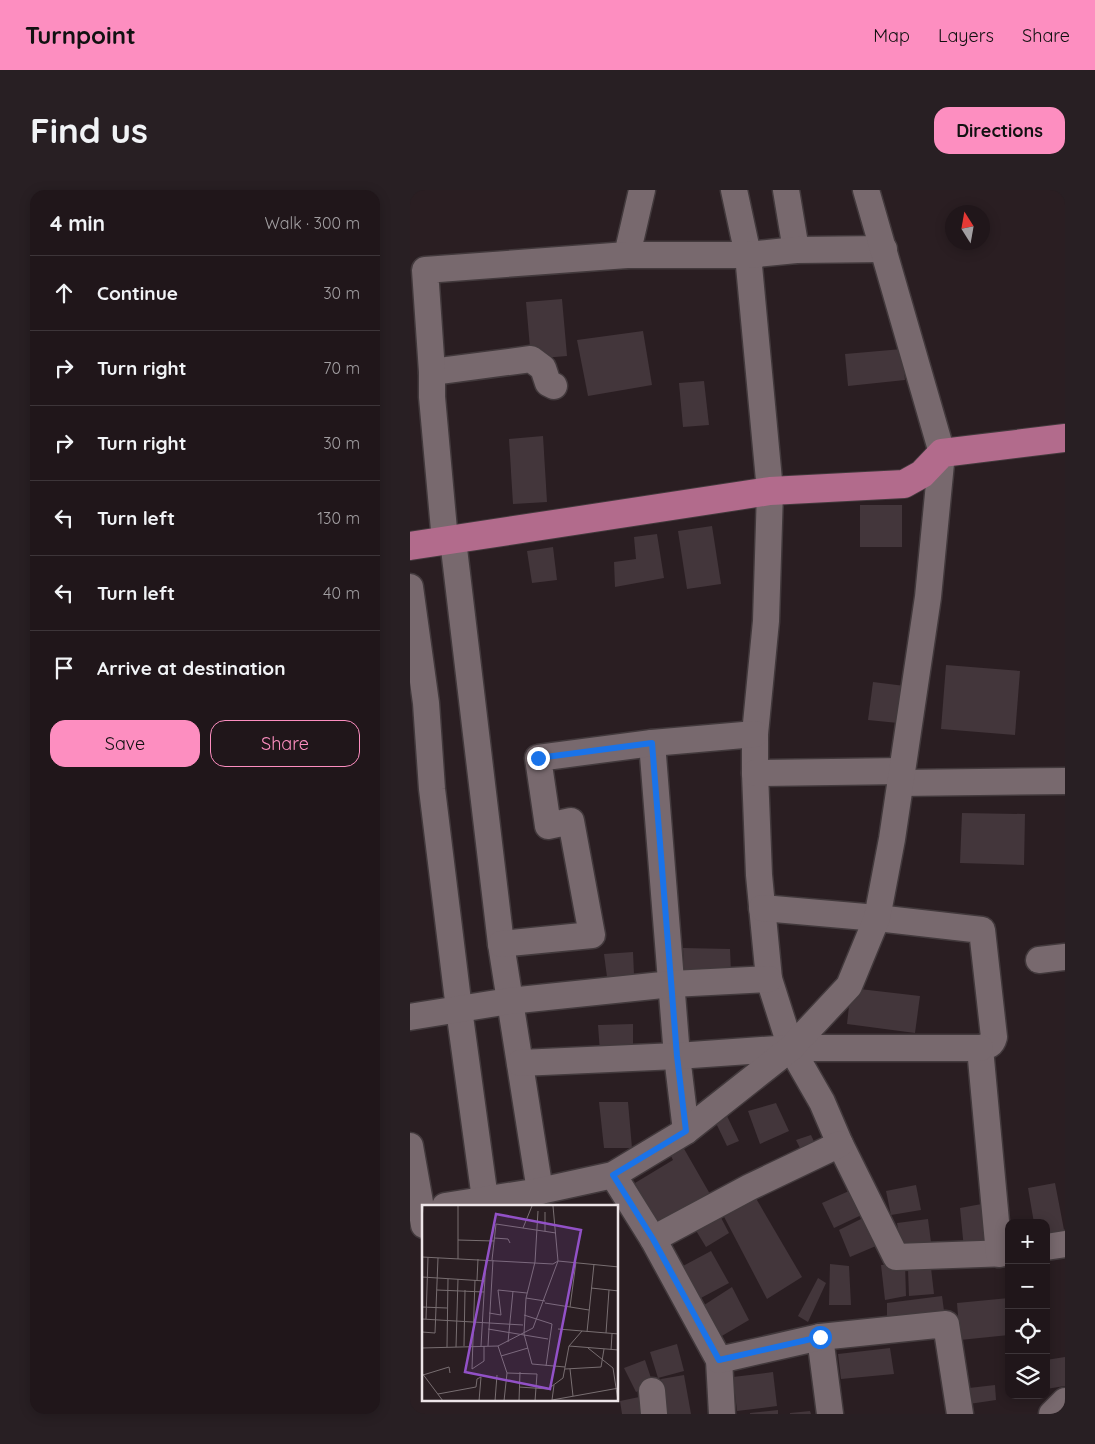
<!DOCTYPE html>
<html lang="en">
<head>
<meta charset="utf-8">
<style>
	body { margin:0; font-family:Quicksand,sans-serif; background:#281f23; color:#f1f3f6 }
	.controls { position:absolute; right:15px; bottom:15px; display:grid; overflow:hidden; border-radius:10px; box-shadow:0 2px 12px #0003 }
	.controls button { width:45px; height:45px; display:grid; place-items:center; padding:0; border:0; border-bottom:1px solid #3d3539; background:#20161a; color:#f1f3f6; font:25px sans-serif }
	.compass { position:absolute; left:535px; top:15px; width:45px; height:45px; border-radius:50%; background:#20161a; box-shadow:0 2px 12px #0003; rotate:349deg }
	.stop { position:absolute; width:15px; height:15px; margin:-11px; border:4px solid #1a73e8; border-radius:50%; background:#fff }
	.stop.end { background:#1a73e8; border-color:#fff; box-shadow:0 1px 5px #0008 }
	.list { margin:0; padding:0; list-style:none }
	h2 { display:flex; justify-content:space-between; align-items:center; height:65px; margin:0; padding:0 20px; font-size:21px }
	h2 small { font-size:16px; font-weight:400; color:#a29fa2 }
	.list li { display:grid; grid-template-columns:32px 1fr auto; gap:15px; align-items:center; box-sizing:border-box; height:75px; padding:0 20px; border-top:1px solid #3d3539 }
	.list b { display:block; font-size:19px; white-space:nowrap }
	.list em { font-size:16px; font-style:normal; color:#a29fa2 }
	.actions { display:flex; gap:10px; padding:15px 20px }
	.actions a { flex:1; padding:11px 0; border:1px solid #fd8ec0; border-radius:15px; text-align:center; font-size:18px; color:#fd8ec0 }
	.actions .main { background:#fd8ec0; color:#111 }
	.icon { flex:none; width:28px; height:28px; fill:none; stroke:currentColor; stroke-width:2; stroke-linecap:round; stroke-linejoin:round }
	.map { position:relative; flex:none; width:655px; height:1224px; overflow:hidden; border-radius:15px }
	header { display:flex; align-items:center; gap:30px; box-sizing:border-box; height:70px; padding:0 25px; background:#fd8ec0; color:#111 }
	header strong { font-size:24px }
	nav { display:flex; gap:28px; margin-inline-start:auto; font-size:18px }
	.intro { display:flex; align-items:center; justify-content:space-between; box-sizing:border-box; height:120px; padding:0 30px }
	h1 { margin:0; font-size:35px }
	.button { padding:12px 22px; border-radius:15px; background:#fd8ec0; color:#111; font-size:18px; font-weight:700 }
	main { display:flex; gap:30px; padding:0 30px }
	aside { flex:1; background:#20161a; border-radius:15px; box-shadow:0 2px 12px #0003 }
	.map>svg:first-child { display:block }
	.building { fill:#43363b }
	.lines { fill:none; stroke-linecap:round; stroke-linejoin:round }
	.minor-casing { stroke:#42393c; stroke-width:29 }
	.major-casing { stroke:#42393c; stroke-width:30 }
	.minor { stroke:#78696e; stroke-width:26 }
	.major { stroke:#b26b8c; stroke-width:28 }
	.route { stroke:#1a73e8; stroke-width:6 }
	.inset-road { fill:none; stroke:#786e71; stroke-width:1 }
	.view { fill:#9251c7; fill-opacity:0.15; stroke:#9251c7; stroke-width:2.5 }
	.inset-edge { fill:none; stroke:#ede5e8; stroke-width:2.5 }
</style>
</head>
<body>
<header>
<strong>Turnpoint</strong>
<nav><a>Map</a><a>Layers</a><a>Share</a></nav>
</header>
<div class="intro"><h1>Find us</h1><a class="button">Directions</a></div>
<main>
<aside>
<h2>4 min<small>Walk · 300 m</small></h2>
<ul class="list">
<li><svg class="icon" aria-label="ahead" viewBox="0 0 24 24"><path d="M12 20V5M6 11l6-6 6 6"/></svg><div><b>Continue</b></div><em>30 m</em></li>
<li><svg class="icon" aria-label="right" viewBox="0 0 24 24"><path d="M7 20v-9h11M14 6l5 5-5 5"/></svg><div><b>Turn right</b></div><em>70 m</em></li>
<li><svg class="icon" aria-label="right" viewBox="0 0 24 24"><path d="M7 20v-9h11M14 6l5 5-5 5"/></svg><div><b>Turn right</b></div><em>30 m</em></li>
<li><svg class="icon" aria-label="left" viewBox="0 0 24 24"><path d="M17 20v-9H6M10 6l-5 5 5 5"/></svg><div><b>Turn left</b></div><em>130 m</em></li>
<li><svg class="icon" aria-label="left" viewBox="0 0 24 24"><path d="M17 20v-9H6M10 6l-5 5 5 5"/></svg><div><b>Turn left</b></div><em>40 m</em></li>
<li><svg class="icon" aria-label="arrive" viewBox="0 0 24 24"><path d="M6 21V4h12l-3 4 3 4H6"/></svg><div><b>Arrive at destination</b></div></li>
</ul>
<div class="actions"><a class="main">Save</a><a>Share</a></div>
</aside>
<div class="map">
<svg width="655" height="1224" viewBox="0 0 655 1224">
	<rect width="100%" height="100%" fill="#2a1e22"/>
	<g class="building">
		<path d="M152,109l5,57 -36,3 -5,-57z"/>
		<path d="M233,141l9,54 -64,11 -11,-56z"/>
		<path d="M492,159l3,31 -57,6 -3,-32z"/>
		<path d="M294,191l5,44 -26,2 -4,-44z"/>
		<path d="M133,246l4,66 -34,2 -4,-65z"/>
		<rect x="450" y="315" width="42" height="42"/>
		<path d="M302,336l9,58 -34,5 -9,-58z"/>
		<path d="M247,344l7,44 -49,9 -1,-25 22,-3 -2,-22z"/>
		<path d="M143,357l4,33 -25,3 -5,-32z"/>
		<path d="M536,475l74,6 -5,64 -74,-6z"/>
		<path d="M463,492l40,5 -5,37 -40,-4z"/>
		<path d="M552,623l63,1 -1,51 -64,-2z"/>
		<path d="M273,758l47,1 1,23h-47z"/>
		<path d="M223,762l1,23 -27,2 -3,-23z"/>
		<path d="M441,798l69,8 -5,37 -68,-9z"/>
		<path d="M223,834v27l-33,1 -2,-27z"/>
		<path d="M189,912h29l4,46h-28z"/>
		<path d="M366,913l13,28 -29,13 -12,-33z"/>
		<path d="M317,926l12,25 -12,5 -12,-25z"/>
		<path d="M401,945l7,15 -14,6 -8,-16z"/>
		<path d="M273,957l31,54 -52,29 -27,-47 38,-23 -3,-6z"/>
		<path d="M645,993l10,52 -19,4v-16h-12l-6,-35z"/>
		<path d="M506,995l5,25 -30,5 -5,-24z"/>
		<path d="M448,997l12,24 -36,17 -12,-25z"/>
		<path d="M344,1005l48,82 -35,22 -46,-88z"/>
		<path d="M577,1013l5,42 -28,4 -4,-41z"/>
		<path d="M307,1020l12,23 -23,14 -14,-23z"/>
		<path d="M461,1024l12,29 -33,14 -11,-27z"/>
		<path d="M518,1029l4,31 -30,2 -5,-29z"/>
		<path d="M301,1061l18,32 -30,16 -16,-33z"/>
		<path d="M495,1073l1,33 -21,4 -4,-35z"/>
		<path d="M420,1074l19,2 2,39h-22z"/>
		<path d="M521,1078l3,26 -25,2 -1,-27z"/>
		<path d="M408,1088l8,5 -18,39 -10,-6z"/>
		<path d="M322,1097l17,33 -34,20 -17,-31z"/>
		<path d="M532,1106l3,22 -58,7v-22z"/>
		<path d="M599,1108v37l-49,5 -3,-37z"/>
		<path d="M267,1154l7,27 -26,7 -8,-26z"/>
		<path d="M480,1158l4,26 -53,5 -3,-25z"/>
		<path d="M655,1167v29l-19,3v-29z"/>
		<path d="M235,1170l8,24 -17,8 -12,-24z"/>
		<path d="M363,1182l4,34 -40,5 -4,-34z"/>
		<path d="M274,1185l7,39h-24l-6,-35z"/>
		<path d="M585,1195l1,15 -27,4v-16z"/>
		<path d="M234,1206l3,18h-25l-2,-13z"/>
		<path d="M368,1220v4h-28v-1z"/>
		<path d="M400,1221l1,3h-21v-1z"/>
	</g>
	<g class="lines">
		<g class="minor-casing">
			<g id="minor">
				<path d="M324,0l14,65 22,236 -4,130 -11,113v39l4,102 10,104 22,69 31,54 18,42 56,113 113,-4"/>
				<path d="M376,0l10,60"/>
				<path d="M217,65l15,-65"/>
				<path d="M22,182l99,-13 12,9 5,15 6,3"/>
				<path d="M43,350l48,404 39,247"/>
				<path d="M35,351l-13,-144v-25l-7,-102 202,-15h121l48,-5 88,-1"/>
				<path d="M0,397l16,116 6,86 27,220 26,190"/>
				<path d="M242,553l25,313 9,75"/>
				<path d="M345,583l147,-2"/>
				<path d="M490,593l165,-2"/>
				<path d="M352,718l115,10 105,12 12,107c-2,8 -6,9 -14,11l19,206"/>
				<path d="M91,754l91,-9 -21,-114 -23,5 -10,-68 114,-15 103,-9"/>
				<path d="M629,770l26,-3"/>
				<path d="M0,827l99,-16 163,-17 97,-5"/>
				<path d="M110,873l157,-7 114,-8h189"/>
				<path d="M0,956l14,79"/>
				<path d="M203,985l40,64 66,121 3,54"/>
				<path d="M35,1016l95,-15 73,-16 73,-44 105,-83 58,-62 28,-68 15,-79 36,-242 14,-144 -76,-263"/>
				<path d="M243,1049l97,-52 90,-43"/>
				<path d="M636,1057l19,-3"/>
				<path d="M410,1147l10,77"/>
				<path d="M309,1170l101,-23 126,-13 14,90"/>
				<path d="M242,1201l2,23"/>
				<path d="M642,1224l13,-13"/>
			</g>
		</g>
		<g class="major-casing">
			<path id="major" d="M0,356l360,-55 134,-7 18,-10 20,-21 123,-15"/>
		</g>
		<use href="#minor" class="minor"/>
		<use href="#major" class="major"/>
	</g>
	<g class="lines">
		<path class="route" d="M128,568l114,-15 25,313 9,75 -73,44 40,64 66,121 101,-23"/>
	</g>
	<g transform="translate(12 1015)">
		<rect width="196" height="196" fill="#2a1e22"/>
		<path class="inset-road" d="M116,6l-3,51 -9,36 -2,36 8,30 33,3M0,16l1,-15M101,23l9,-22M123,26v-19M72,33l14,1 2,4M36,35l36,1M0,52l131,7 5,-3 61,6M36,54v-53M70,55l4,-36 60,9M0,72l63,4M53,75l-3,89 12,-8v-15M55,75l1,-21M169,83l28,3M15,85l47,2M104,93l19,3M123,98l44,7M0,102l25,1M148,102l6,-45M67,108l12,2 -3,-25 29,3M102,110l28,9 -6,42M0,114l101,6M4,114l2,-62M66,124l60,10M136,124l61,5M0,127l13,1 3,-75M165,127l7,-68M184,128l3,-43M86,137l5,-51M42,141l1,-56M59,141l5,-86M66,141l5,-86M76,141l9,27 -3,28M147,141l50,4M25,142l1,-68M34,142l2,-68M0,143l76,-2 35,-18 25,-67 -5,-55M166,143l25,20 5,33M189,145l1,-16M79,151l27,-8M143,164l36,-2 3,-18M148,164l3,27M0,168l21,28M85,168l30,1 -2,27M1,170l26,-8 1,6M97,182l29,2 15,-11 6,-32 13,-15M16,189l38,-7 1,-8 4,-2 -2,24M130,195l67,-12M130,195l2,-15M73,196l2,-26M97,196l1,-29"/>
		<path class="view" d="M74,9l85,16 -31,159 -85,-17z"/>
		<rect width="196" height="196" class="inset-edge"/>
	</g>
</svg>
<div class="controls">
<button>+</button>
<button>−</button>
<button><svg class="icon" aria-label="locate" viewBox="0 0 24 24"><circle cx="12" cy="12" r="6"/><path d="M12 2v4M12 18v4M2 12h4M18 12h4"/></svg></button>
<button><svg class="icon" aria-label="layers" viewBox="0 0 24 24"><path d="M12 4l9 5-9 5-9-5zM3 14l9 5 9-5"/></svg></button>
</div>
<svg class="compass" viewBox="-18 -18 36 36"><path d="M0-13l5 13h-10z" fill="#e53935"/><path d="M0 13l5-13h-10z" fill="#a29fa2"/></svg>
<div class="stop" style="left:410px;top:1147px"></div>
<div class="stop end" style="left:128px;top:568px"></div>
</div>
</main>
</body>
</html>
